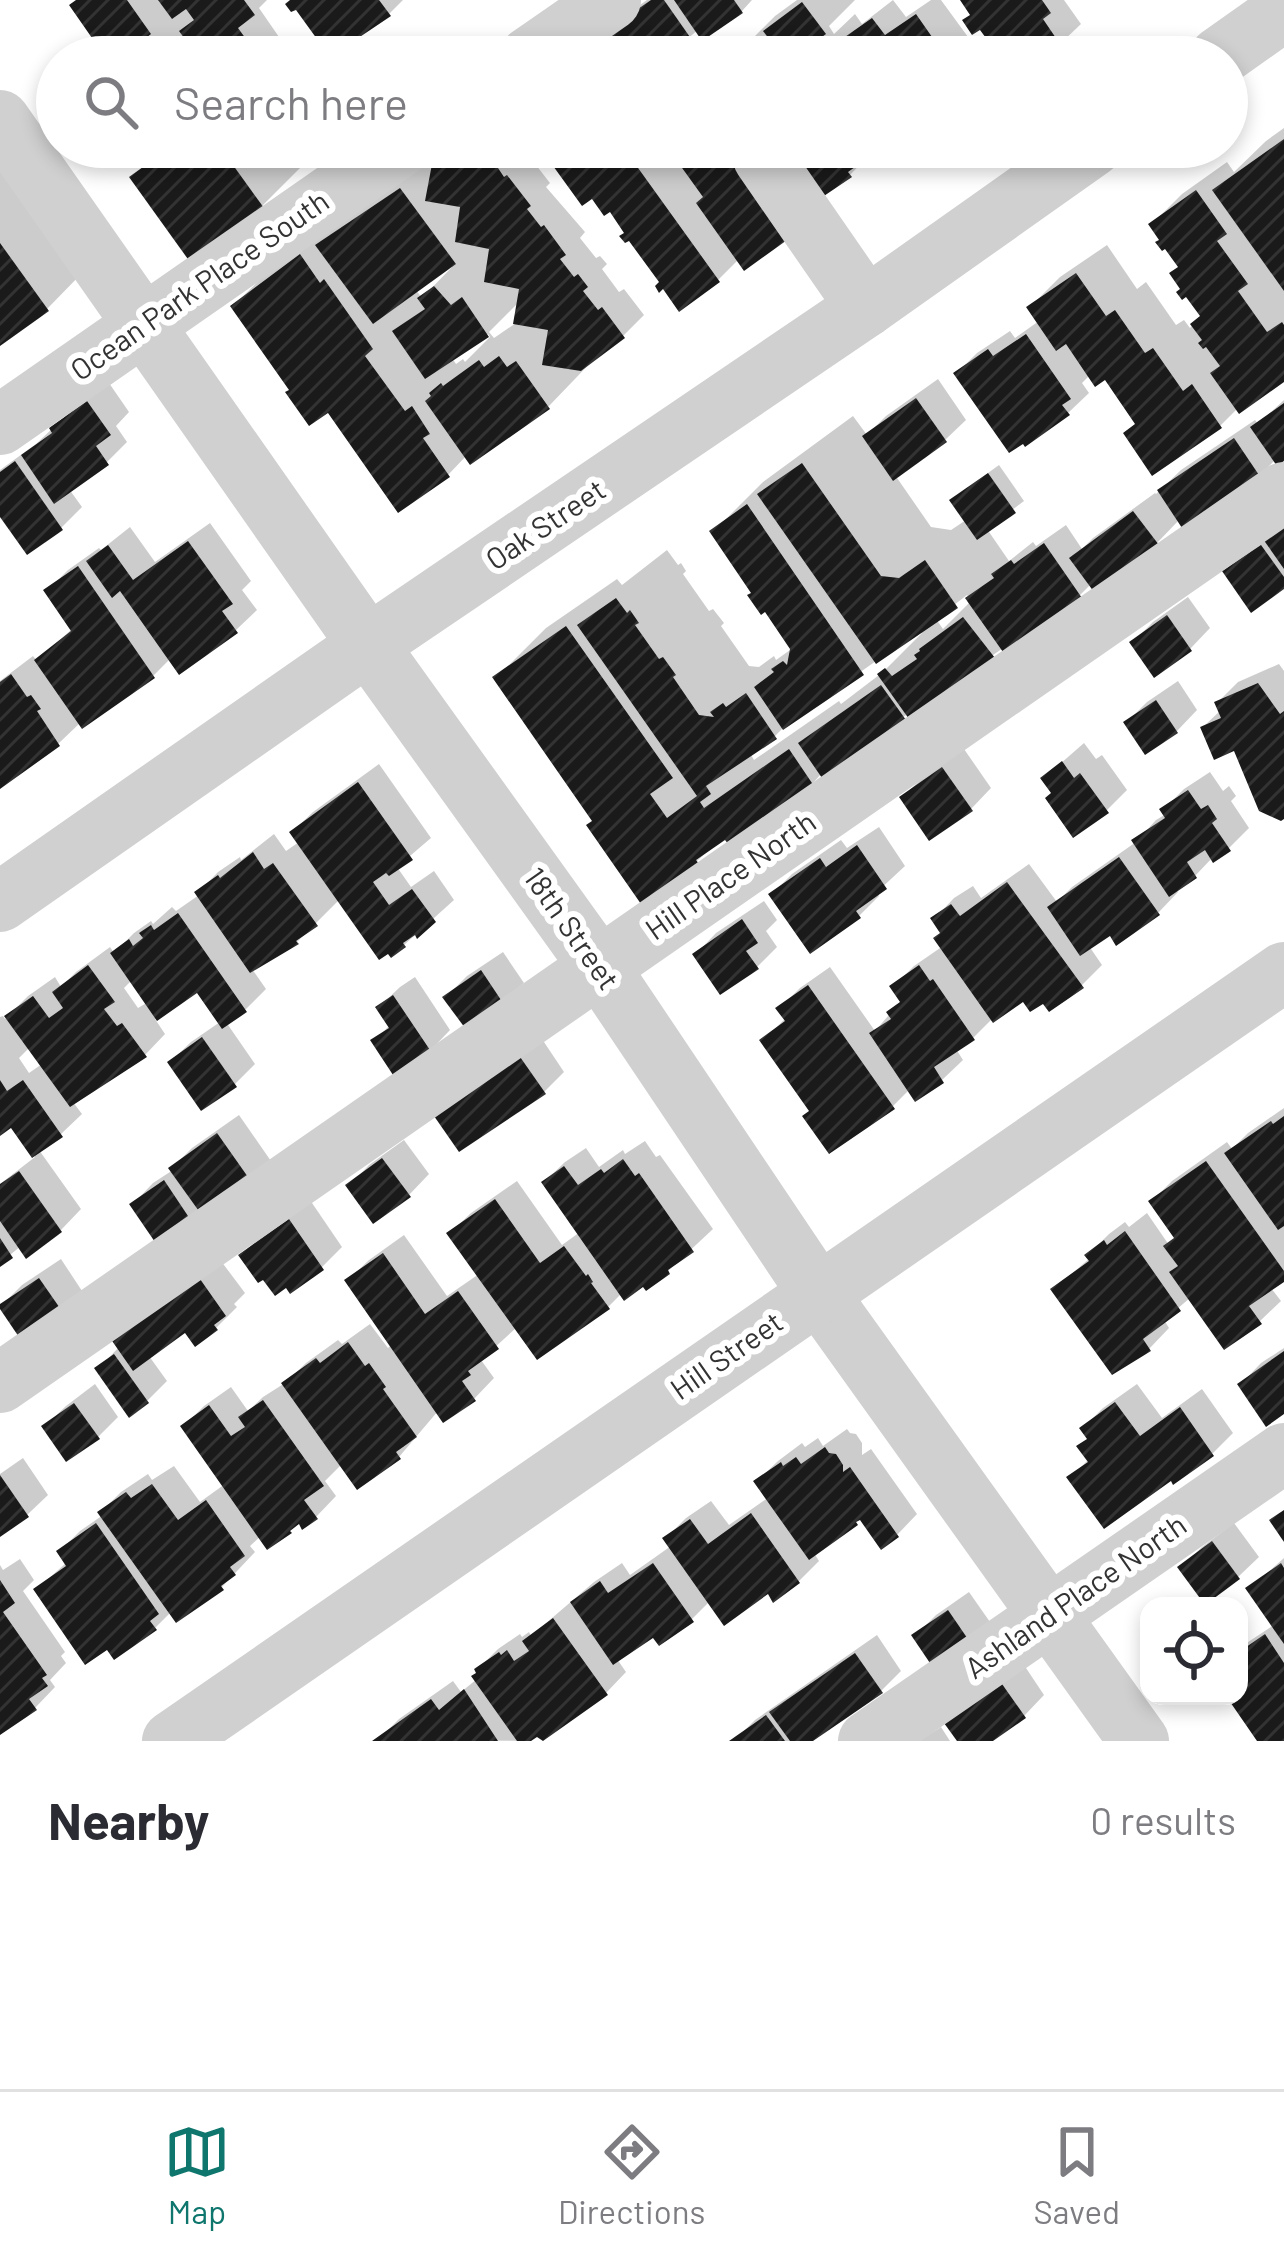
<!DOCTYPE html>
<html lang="en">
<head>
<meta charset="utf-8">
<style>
	body { margin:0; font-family:Barlow,sans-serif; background:#f7f7f7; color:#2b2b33 }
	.controls { position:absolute; right:36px; bottom:36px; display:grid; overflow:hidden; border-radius:24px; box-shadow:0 6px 18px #0003 }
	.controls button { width:108px; height:108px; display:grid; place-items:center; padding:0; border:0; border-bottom:3px solid #e1e1e2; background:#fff; color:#2b2b33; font:60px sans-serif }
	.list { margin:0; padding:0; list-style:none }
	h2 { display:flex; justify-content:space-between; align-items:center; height:156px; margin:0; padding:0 48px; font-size:51px }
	h2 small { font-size:39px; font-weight:400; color:#7c7c81 }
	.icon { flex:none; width:66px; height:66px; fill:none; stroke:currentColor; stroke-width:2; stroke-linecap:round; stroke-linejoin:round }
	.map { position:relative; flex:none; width:1284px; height:1741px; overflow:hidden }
	.search { position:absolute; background:#fff; box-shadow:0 6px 18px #0003; left:36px; right:36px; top:36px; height:132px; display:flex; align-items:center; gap:30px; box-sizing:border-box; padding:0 42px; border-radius:66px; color:#7c7c81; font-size:45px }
	.sheet { height:348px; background:#fff }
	nav { display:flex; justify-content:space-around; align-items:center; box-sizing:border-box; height:168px; border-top:3px solid #e1e1e2; background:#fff; font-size:33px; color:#7c7c81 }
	nav a { display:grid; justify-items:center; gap:6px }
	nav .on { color:#0f766e }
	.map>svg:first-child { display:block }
	.shadow { fill:#0003; fill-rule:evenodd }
	.building { fill:url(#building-hatch) }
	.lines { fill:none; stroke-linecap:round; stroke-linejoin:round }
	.minor { stroke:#d0d0d0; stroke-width:60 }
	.labels { text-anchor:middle; stroke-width:12; stroke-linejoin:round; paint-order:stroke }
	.street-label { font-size:30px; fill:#333; stroke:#fff }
</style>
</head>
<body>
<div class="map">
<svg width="1284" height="1741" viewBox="0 0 1284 1741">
	<defs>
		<pattern id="building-hatch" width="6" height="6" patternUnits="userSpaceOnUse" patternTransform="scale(3)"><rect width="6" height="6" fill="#1a1a1a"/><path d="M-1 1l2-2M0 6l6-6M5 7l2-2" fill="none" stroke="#333"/></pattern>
	</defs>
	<rect width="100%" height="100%" fill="#fff"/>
	<g class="shadow">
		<path d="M78,0h189l-8,8 20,29 -19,20h-176l-5,-7 15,-15z"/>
		<path d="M293,0h110l-14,14z"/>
		<path d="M647,0h105l-10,11 -39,26 -5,-7 -16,13 3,5 -9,9h-108z"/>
		<path d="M797,0h58l-26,26 5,8 21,-20 7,10 31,-24 13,17 25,-17h10l38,52 -5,5h-240l41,-41z"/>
		<path d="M964,0h100l17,24 -21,20 -18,13h-39z"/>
		<path d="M1284,128v251l-46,29 -18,18 -83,-4 -31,-46 -16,-1 -8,8 7,10 -21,20 -43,30 -68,-70 20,-20 33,-22 5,7 24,-17 -9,-14 30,-30 47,-32 30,44 9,-7 30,43 8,-5 6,8 12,-13 -22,-49 -28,-42 30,-30 45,-32 7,10 32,-31z"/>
		<path d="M164,147h141l7,9 -50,50 -129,-29z"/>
		<path d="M441,147h77l8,12 3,-3 21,27 -4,4 39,45 -5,6 16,20 4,-2 7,8 -5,5 17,23 5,-3 20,26 -21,21 -26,20 -49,51 -81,48 -19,20 -156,-85 -59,-84 50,-49zM450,265l2,2 -30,31 -6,-8zM519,302l-3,21 -22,15 -5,-6zM488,334l2,3 -25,25 -2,-3 -7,5 -4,-6z"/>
		<path d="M553,147h324l-27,28 -111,84 -21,21 -54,5 -54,-77z"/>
		<path d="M0,152l85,118 -38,39 -47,34z"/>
		<path d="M938,379l28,41 -21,20 -50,35 36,52 20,3 15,-10 -3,-29 36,-26 25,36 -37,28 22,32 24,-19 3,4 30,-21 16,24 11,-11 62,-45 1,1 25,-24 74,-50 3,4 26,-24v58l-8,1 -17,17 -79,43 -23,24 -65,40 -12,12 -258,178 -10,11 -86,51 -29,26 -56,39 -46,-79 -99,-143 50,-50 71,-49 5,6 45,-35 11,15 3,-2 5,8 -3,3 26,37 4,-2 11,14 -3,3 28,40 10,1 15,-11 2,4 17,-12 -80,-116 50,-50 90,-66 14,19 19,-19zM967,595l4,6 -28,28 -7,-10zM920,630l2,3 -39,39 -42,32 -2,-3 -85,59 -4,-7 25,-17 13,-13z"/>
		<path d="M109,383l20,29 -13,14 11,16 -20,20 -38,27 13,18 -21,21 -61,-16v-42l36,-26 38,-36z"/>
		<path d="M1284,522v63l-58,-13 20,-21z"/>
		<path d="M210,523l41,58 -9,9 15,20 -21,20 -56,41 -9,-13 -18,18 -72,46 -23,22 -58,42v-105l33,-25 4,5 36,-33 -26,-37 21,-21 31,-22 2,2 29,-23 25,35z"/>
		<path d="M1188,597l22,31 -20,21 -57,-7 20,-20z"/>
		<path d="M1279,664l5,7v144l-49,-68 -32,-20 18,-17 -4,-7 21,-21z"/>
		<path d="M1178,681l19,29 -20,21 -31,20 -19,-29 20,-20z"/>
		<path d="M1084,743l12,16 6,-4 25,35 -20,20 -53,-17 -10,-15z"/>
		<path d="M964,749l27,39 -20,21 -68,-12 20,-20z"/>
		<path d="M379,764l52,74 -34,29 14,20 23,-16 20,29 -50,45 -64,-46 -43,43 -45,27 14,20 -20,20 -20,13 29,42 -20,20 -65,-22 21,-20 29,-20 -22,-33 -43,30 10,15 -20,21 -72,47 9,12 -21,20 -22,16 42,59 -20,21 -40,16 -21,17v-79l35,-27 -23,-33 -12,8v-115l3,-1 2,3 23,-23 27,-19 6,10 15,-15 34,-25 4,6 20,-20 17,-12 2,3 19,-17 4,4 23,-16 -1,-2 20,-21 22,-15 1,3 33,-26 12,17 13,-9 -7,-10 21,-20zM132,980l16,22 -10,6 -14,-20zM30,1047l12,17 -13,9 -10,-15z"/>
		<path d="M1210,772l13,19 6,-5 7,10 -5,5 18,27 -20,20 -16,9 -18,19 -19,13 2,3 -20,21 -48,19 -21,14 13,19 -20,20 -38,15 -21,-2 -30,20 -20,20 -17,11 7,11 -21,20 -26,18 -6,-9 -17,17 -81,4 -49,-70 23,-22 -7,-9 21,-21 30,-21 45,64 27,-31 -9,-13 21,-21 29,-20v-14l-9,-13 20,-21 19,-12 8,12 48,-34 28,38 15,-15 64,-45 20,-22 10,-6 -3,-4 21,-21z"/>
		<path d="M879,827l26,39 -28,26 2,4 -20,20 -87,-22 20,-20 49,-34 6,8z"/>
		<path d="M764,901l13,19 -11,11 11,16 -20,20 -61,-13 20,-21z"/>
		<path d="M503,952l21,31 -56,45 -22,-31 21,-21z"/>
		<path d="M415,977l35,53 -20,21 -56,-10 17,-17 -12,-17 21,-20z"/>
		<path d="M540,1036l24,36 -20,20 -106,24z"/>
		<path d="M1284,1108v170l-13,10 10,13 -21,20 -70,-23 -26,22 5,8 -20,21 -95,-60 36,-31 -2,-3 21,-21 16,-12 4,5 18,-14 22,32 8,-9 -25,-35 20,-20 55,-39 5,7 16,-16z"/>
		<path d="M239,1115l34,49 -116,77 -24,-37 20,-21 20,-13 -1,-2 20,-20z"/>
		<path d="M404,1140l25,34 -20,21 -60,-9 20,-21z"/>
		<path d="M645,1141l11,16 4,-2 53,74 -45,42 -46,22 -14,14 -91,20 -36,33 13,18 -20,21 -36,12 -39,46 -57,7 -17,17 11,15 -20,21 -55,19 -11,10 5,6 -33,35 -50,24 -17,17 -118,-39 30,-27 -7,-11 20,-20 23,-16 -2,-3 20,-20 27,-18 4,6 22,-14 26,36 25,-18 -41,-58 20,-20 27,-19 17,24 15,-14 22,-14 21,-20 32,-23 4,4 28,-20 18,24 4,-4 -44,-64 21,-20 35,-25 43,61 32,-22 -29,-41 21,-20 46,-32 45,64 18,-13 -36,-50 21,-20 21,-14 13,19 24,-17 2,4z"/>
		<path d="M310,1200l32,47 -20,20 -80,-12 21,-21z"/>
		<path d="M61,1259l21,32 -59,48 -22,-33 21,-21z"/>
		<path d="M221,1261l24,32 -11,11 3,3 -21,21 -20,15 -10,-14 -37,27 18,25 -20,20 -49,-32 22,-23z"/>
		<path d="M1284,1348v63l-43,-27 20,-21z"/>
		<path d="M95,1384l23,33 -20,20 -53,-11 21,-20z"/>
		<path d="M1137,1384l25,34 40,-29 31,44 -21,21 -41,23 -101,1 19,-19v-22l-6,-9 20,-20z"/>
		<path d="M847,1429l3,4 6,1 6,9v12l9,-6 46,65 -20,21 -35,-17 -48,35 5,8 -20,20 -89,20 -18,18 -38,14 -37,26 9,13 -20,21 -69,40 -6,8 -153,-1 21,-21 54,-38 8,11 16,-13v-9l21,-21 22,-15 2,3 7,-5 2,4 63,-54 28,-19 8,12 41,-29 -5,-8 20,-20 25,-17 18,24 40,-28 -12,-16 21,-20 24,-18 3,4 13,-9 5,8z"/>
		<path d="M23,1458l25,37 -21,20 -27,19v-60z"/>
		<path d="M1234,1523l25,34 -21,20 -57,-10 21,-20z"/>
		<path d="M1284,1558v183h-23l-31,-45h9v-48l35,-23 -25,-36z"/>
		<path d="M20,1559l14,21 -11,11 42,61 -4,4 5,7 -16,17 5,7 -20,21 -35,24v-167l3,5z"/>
		<path d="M969,1592l21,30 -20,20 -55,-6 21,-21z"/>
		<path d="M877,1635l24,36 -20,20 -74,50h-73l21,-21z"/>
		<path d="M1024,1665l20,30 -20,21 -37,25h-27l9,-38z"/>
		<path d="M941,1727l9,14h-31z"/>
	</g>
	<g class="building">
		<path d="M76,0h51l24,34 -14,11 7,10 14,-9 8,11h-86l-5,-7 17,-12 -23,-33z"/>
		<path d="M158,0h86l11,15 -17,13 21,29h-61l-19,-26 15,-11 -8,-11 -14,10z"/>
		<path d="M290,0h89l12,16 -61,41 -34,-47 -5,2 -6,-8z"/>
		<path d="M651,0h13l28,40 -25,17h-86l-4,-6z"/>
		<path d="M674,0h60l9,13 -41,28z"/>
		<path d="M960,0h82l9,13 -8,6 19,28 -15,10h-47l-20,-27 -8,5 -10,-15 8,-5z"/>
		<path d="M802,2l24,32 -31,23h-12l-20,-26z"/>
		<path d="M916,14l30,43h-92l-12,-18 30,-21 13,17z"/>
		<path d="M755,42l11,15h-33z"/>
		<path d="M1284,139v152l-72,-101z"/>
		<path d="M171,147h49l44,61 -74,54 -61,-85z"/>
		<path d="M457,147h33l13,17 -5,4 6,9 3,-2 24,31 -4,3 14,18 3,-2 22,30 -6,4 14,18 4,-3 10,13 -5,4 15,19 4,-3 23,31 -44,33 -39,-6 6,-35 -35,-6 6,-35 -35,-7 5,-33 -34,-7 5,-35 -35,-6 7,-37z"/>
		<path d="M551,147h72l97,135 -41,30 -16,-23 -4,4 -4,-7 4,-4 -30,-41 -4,2 -6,-7 5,-3 -14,-21 -6,4 -12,-17 -10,7 -39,-54z"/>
		<path d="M667,147h77l50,88 -50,36 -48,-68 7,-6z"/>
		<path d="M780,147h103l-35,25 4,5 -34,23z"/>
		<path d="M400,188l56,76 -83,60 -58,-79z"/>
		<path d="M1196,190l31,44 -10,7 31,43 -10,7 29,41 15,-10 2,3v57l-45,32 -29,-41 10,-7 -14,-19 -3,2 -5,-6 4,-3 -12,-16 10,-8 -14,-19 -4,3 -6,-8 4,-3 -11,-16 9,-6 -13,-18 -3,2 -7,-9 4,-2 -11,-16z"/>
		<path d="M0,243l49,68 -49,35z"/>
		<path d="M300,254l20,29 4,-4 49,70 -8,7 40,55 7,-5 18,28 -7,4 27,39 -52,36 -70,-100 -19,13 -24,-34 4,-2 -59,-84z"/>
		<path d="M1076,273l30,43 9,-6 30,43 8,-5 30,43 9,-7 30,44 -70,48 -29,-43 12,-9 -30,-44 -10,7 -29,-43 -10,7 -30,-44z"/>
		<path d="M434,286l17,19 11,-8 27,40 -64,42 -33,-48 33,-22 -8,-11z"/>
		<path d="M1026,334l45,65 -9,6 8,10 -45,32 -2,-3 -14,9 -56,-80 35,-24 5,7z"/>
		<path d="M499,356l8,11 9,-6 34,48 -80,56 -45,-64 6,-5 -2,-3 12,-10 2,3 36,-26 5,7z"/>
		<path d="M916,398l31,44 -54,39 -31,-45z"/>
		<path d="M87,401l24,34 -15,11 13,19 -55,39 -33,-49 31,-22 -3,-5z"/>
		<path d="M1284,403v58l-7,5 -27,-39z"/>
		<path d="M1234,438l27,40 -77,53 -27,-41z"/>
		<path d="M15,461l48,69 -36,25 -27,-38v-45z"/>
		<path d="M802,463l79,113 18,2 26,-18 33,48 -82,56 -119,-170z"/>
		<path d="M988,473l28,40 -39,27 -28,-40z"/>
		<path d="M747,504l117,171 -81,55 -29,-43 20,-15 -3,-3 12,-8 4,4 3,-16 -25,-37 -4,3 -14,-20 4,-2 -42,-62z"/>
		<path d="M1133,511l26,34 -65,47 -25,-34z"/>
		<path d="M1284,524v45l-21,-30z"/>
		<path d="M188,541l45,63 -11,7 16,22 -59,42 -59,-84 -8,7 -26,-37 22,-16 25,35z"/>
		<path d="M1044,543l38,55 -79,54 -38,-54 29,-20 -3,-4 20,-14 3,4z"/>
		<path d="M1261,545l23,32v12l-33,24 -29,-42z"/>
		<path d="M78,566l77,112 -73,51 -48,-69 37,-29 -28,-41z"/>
		<path d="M616,598l11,15 3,-3 9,13 -4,2 24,34 4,-2 13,18 -3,2 26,38 15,2 -4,-5 13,-9 3,4 20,-14 31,46 -71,47 5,8 -11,8 4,6 85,-59 25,37 -85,59 -4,-5 -29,20 3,4 -58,40 -55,-79 6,-4 -100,-144 74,-51 107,152 -23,16 17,24 30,-22 -120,-171z"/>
		<path d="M1167,615l25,36 -38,27 -25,-36z"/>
		<path d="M963,617l32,41 -86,61 -32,-45 8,-6 7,8 25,-17 -3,-4 6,-4 -1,-2z"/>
		<path d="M11,674l16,23 4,-2 10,14 -4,2 23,35 -60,43v-107z"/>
		<path d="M1258,683l22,31 4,-3v108l-3,2 -22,-10 -25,-60 -20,9 -14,-33 21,-9 -7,-16z"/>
		<path d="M881,685l25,35 -84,58 -24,-35z"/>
		<path d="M1156,700l22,33 -33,22 -22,-33z"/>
		<path d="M1062,761l12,17 6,-5 29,40 -36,25 -28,-40 6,-5 -11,-15z"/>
		<path d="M942,767l31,44 -44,30 -30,-44z"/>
		<path d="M358,782l55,78 -24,16 -3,-3 -13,9 16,23 23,-16 24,33 -19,17 -2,-4 -12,8 3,4 -15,11 -3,-4 -9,6 -90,-128z"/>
		<path d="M1188,790l13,19 7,-4 9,14 -5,4 19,28 -18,12 -8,-13 -18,12 10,16 -28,19 -38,-57 34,-22 -6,-9z"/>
		<path d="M857,845l30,44 -31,22 5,7 -51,36 -42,-60 52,-36 6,9z"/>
		<path d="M253,852l11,17 9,-6 45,63 -22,15 3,3 -49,29 -56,-81 24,-17 2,3z"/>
		<path d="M1119,857l41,58 -44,31 -6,-10 -30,20 -33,-49z"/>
		<path d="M1007,882l77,106 -35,24 -6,-8 -13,8 -7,-10 -30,21 -60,-85 7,-5 -10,-15 21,-14 9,12z"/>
		<path d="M178,913l69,99 -25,17 -25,-36 -40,28 -47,-68 19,-14 4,7 10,-8 -4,-5 12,-8 3,5z"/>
		<path d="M742,919l16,24 -12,8 13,18 -39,26 -28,-41z"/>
		<path d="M88,965l27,37 -11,7 13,17 5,-3 25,34 -77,50 -66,-91 29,-20 16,22 14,-10 -11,-16z"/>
		<path d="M919,965l11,16 3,-2 42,61 -41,27 10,16 -29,19 -46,-69 22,-14 -5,-7 14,-10 -11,-16z"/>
		<path d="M481,970l24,36 -37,26 -26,-35z"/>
		<path d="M808,985l87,124 -66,45 -27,-38 7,-5 -50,-71 26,-19 -10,-13z"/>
		<path d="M393,995l39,58 -37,25 -25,-38 19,-12 -14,-21z"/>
		<path d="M202,1037l35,50 -36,24 -34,-49z"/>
		<path d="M518,1054l28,40 -87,58 -25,-36z"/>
		<path d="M0,1080l7,11 16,-11 40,57 -31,21 -21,-30 -11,8z"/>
		<path d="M1284,1116v110l-6,4 -54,-77 47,-32 2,3z"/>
		<path d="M217,1133l38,54 -49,34 -38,-53z"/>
		<path d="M382,1158l29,39 -38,27 -28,-39z"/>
		<path d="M623,1159l12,17 4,-3 55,79 -26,18 2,4 -24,17 -3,-4 -19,14 -83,-119 23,-16 14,19 23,-16 3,4z"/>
		<path d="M1206,1161l78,110v11l-35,24 13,18 -38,26 -55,-78 9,-6 -15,-20 11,-8 -26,-37z"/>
		<path d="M19,1171l43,61 -36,27 -26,-38v-37z"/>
		<path d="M164,1180l28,42 -35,23 -28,-41z"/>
		<path d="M495,1199l45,64 24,-17 22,30 2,-2 5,8 -2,1 19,26 -73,51 -91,-127z"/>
		<path d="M289,1219l35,51 -34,24 -4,-6 -11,8 -12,-16 -5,3 -20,-28z"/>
		<path d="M1125,1231l56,80 -38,28 8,12 -39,24 -62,-86 39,-28 -5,-6 20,-15 3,5z"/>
		<path d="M0,1238l13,20 -13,9z"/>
		<path d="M383,1253l42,61 33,-23 41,58 -31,22 3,4 -9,6 14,20 -33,22 -99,-143z"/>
		<path d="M39,1278l25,36 -41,29 -23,-34v-5z"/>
		<path d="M200,1279l26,37 -12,9 4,5 -23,17 -10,-14 -52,38 -23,-33z"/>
		<path d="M348,1342l17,24 4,-3 17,24 -3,2 34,48 -21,15 5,7 -44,31 -76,-107 35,-25 4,5z"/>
		<path d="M1284,1351v63l-18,13 -29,-43z"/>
		<path d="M114,1354l35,49 -20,15 -35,-50z"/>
		<path d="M263,1400l61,86 -20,14 14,19 -16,11 -3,-6 -9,7 2,2 -25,17 -87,-124 29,-21 22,31 14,-9 -7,-10z"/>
		<path d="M1115,1402l25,34 40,-29 34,49 -41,29 -2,-4 -67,48 -38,-52 22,-15 -12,-16 11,-7 -8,-11z"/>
		<path d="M74,1403l26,36 -34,23 -25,-36z"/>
		<path d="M825,1447l4,6 7,1 7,11v7l7,-5 49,70 -18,13 -21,-30 -4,2 2,3 -49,35 -56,-79 28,-19 2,4 13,-9 5,7z"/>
		<path d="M0,1475l29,42 -29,20z"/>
		<path d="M152,1484l26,36 28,-20 39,56 -15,11 6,8 -15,11 3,4 -48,33 -79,-111 29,-20 5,6z"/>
		<path d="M1284,1510v32l-15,-22z"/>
		<path d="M751,1513l49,70 -27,20 -5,-9 -44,32 -62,-88 28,-19 18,25z"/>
		<path d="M96,1523l63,91 -9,7 7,9 -43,30 -7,-10 -22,15 -52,-76 33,-23 -10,-15z"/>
		<path d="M1212,1541l28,38 -35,26 -28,-38z"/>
		<path d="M653,1563l41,59 -35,24 -6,-8 -40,27 -43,-63 30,-21 8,12z"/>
		<path d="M1281,1563l3,5v76l-39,-56z"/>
		<path d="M0,1580l15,23 -12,9 44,63 -5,3 6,8 -19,13 8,11 -37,25z"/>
		<path d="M948,1610l24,35 -38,24 -23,-34z"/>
		<path d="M553,1618l55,77 -65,46 -6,-4 -6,4h-14l-46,-65 5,-3 -2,-4 25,-17 2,3 6,-5 7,11 15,-10 -7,-10z"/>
		<path d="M1265,1634l19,29v78h-27l-31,-45h13v-44z"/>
		<path d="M855,1653l28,40 -70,48h-23l-21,-29z"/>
		<path d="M1002,1684l24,34 -33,23h-36l-13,-18z"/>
		<path d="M464,1689l34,52h-126l59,-42 8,11z"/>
		<path d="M766,1715l19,26h-56z"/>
	</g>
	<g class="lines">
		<g class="minor">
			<path d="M529,57l82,-57"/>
			<path d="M1219,57l65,-46"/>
			<path d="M0,120l368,525 232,323 218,325 321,448"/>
			<path d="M763,158l103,149"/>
			<path d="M0,425l400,-278"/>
			<path d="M0,902l368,-257 498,-338 226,-160"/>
			<path d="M0,1383l1284,-891"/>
			<path d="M172,1741l1112,-769"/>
			<path d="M868,1741l416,-288"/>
		</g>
	</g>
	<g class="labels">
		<g class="street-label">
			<text transform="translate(200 286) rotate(-35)" y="10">Ocean Park Place South</text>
			<text transform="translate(546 525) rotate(-34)" y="10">Oak Street</text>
			<text transform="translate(731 876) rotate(-35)" y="10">Hill Place North</text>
			<text transform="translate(571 929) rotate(55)" y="10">18th Street</text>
			<text transform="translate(727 1356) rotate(-35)" y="10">Hill Street</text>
			<text transform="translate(1076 1597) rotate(-35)" y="10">Ashland Place North</text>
		</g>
	</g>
</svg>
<div class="controls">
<button><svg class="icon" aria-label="locate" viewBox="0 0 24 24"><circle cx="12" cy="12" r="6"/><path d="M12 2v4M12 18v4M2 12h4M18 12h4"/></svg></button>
</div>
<div class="search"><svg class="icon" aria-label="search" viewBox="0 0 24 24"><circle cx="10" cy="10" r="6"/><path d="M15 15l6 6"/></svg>Search here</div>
</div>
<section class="sheet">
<h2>Nearby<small>0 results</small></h2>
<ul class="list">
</ul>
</section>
<nav>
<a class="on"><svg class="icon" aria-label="map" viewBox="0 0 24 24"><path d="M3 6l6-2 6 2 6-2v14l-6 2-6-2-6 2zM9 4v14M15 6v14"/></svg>Map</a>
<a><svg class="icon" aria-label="directions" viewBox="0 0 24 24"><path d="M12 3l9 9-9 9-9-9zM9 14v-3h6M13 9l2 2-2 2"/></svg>Directions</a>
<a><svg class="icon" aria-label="saved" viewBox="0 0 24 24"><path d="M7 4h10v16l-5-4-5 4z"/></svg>Saved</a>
</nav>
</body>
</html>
